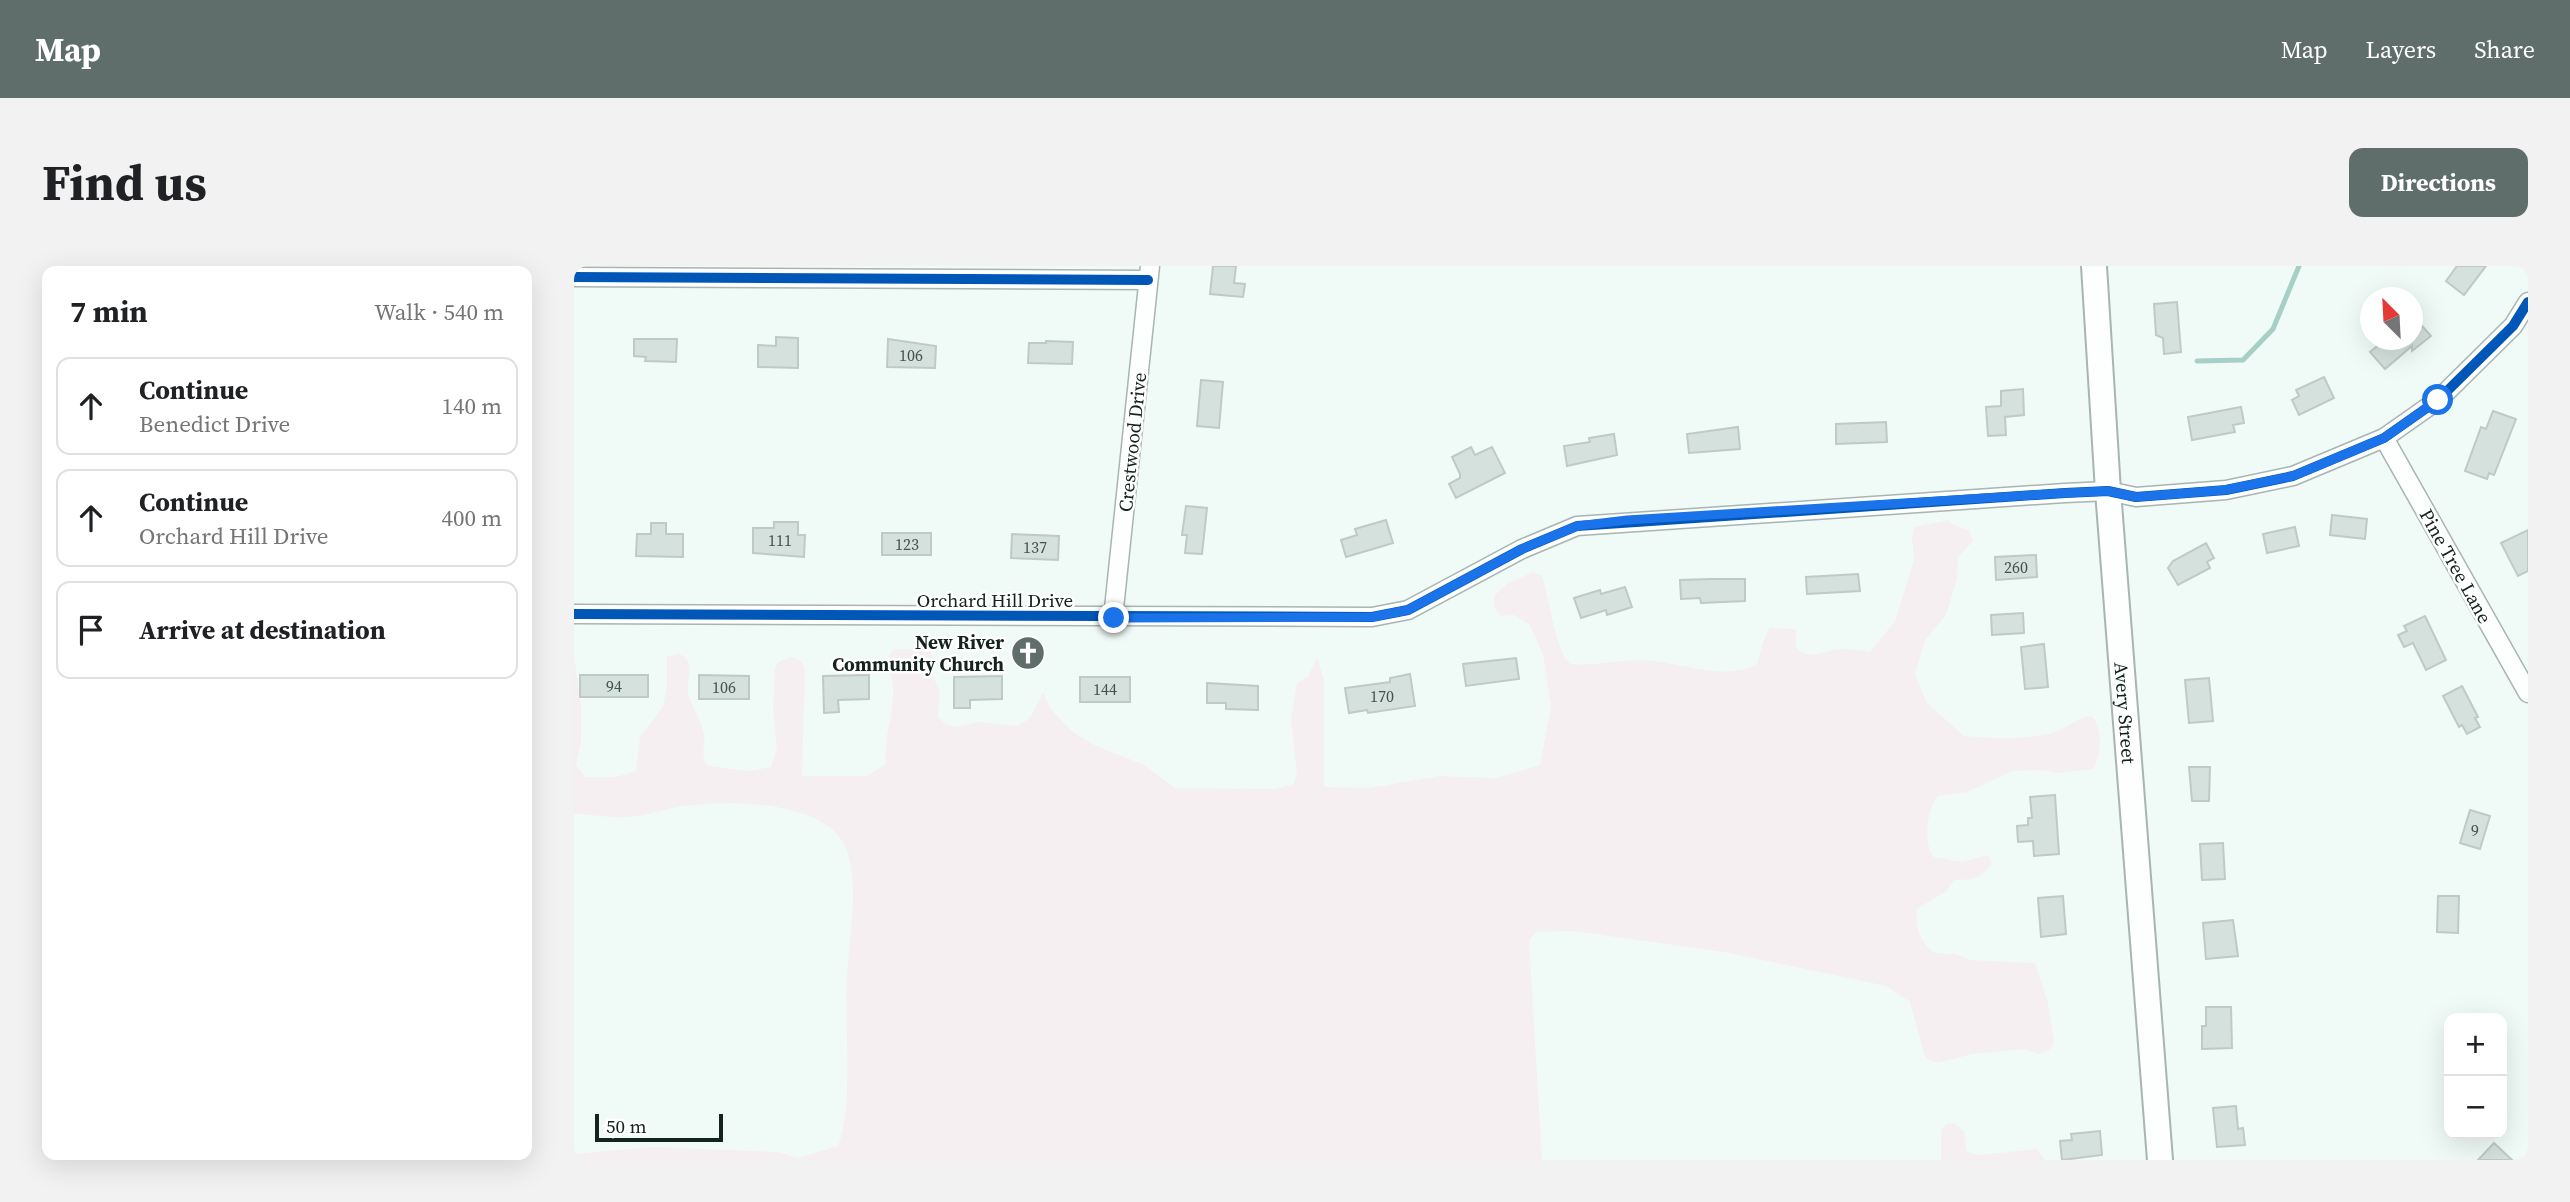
<!DOCTYPE html>
<html lang="en">
<head>
<meta charset="utf-8">
<style>
	body { margin:0; font-family:"Source Serif 4",serif; background:#f2f2f2; color:#202124 }
	.controls { position:absolute; right:21px; bottom:21px; display:grid; overflow:hidden; border-radius:14px; box-shadow:0 7px 28px #0002 }
	.controls button { width:63px; height:63px; display:grid; place-items:center; padding:0; border:0; border-bottom:2px solid #e0e0e0; background:#fff; color:#202124; font:35px sans-serif }
	.compass { position:absolute; left:1786px; top:21px; width:63px; height:63px; border-radius:50%; background:#fff; box-shadow:0 7px 28px #0002; rotate:336deg }
	.scale { position:absolute; left:21px; bottom:18px; width:128px; box-sizing:border-box; padding-left:7px; border:4px solid #13231f; border-top:0; font-size:19px; line-height:24px; white-space:nowrap; color:#13231f; -webkit-text-stroke:5px #fff; paint-order:stroke }
	.stop { position:absolute; width:21px; height:21px; margin:-16px; border:5px solid #1a73e8; border-radius:50%; background:#fff }
	.stop.end { background:#1a73e8; border-color:#fff; box-shadow:0 2px 7px #0008 }
	.list { margin:0; padding:0; list-style:none }
	h2 { display:flex; justify-content:space-between; align-items:center; height:91px; margin:0; padding:0 28px; font-size:30px }
	h2 small { font-size:23px; font-weight:400; color:#757577 }
	.list li { display:grid; grid-template-columns:46px 1fr auto; gap:21px; align-items:center; box-sizing:border-box; height:98px; margin:0 14px 14px; padding:0 14px; border:2px solid #e0e0e0; border-radius:14px }
	.list b { display:block; font-size:26px; white-space:nowrap }
	.list p { margin:0; font-size:23px; white-space:nowrap; color:#757577 }
	.list em { font-size:23px; font-style:normal; color:#757577 }
	.icon { flex:none; width:38px; height:38px; fill:none; stroke:currentColor; stroke-width:2; stroke-linecap:round; stroke-linejoin:round }
	.map { position:relative; flex:none; width:1954px; height:894px; overflow:hidden; border-radius:14px }
	header { display:flex; align-items:center; gap:42px; box-sizing:border-box; height:98px; padding:0 35px; background:#606e6b; color:#fff }
	header strong { font-size:33px }
	nav { display:flex; gap:38px; margin-inline-start:auto; font-size:24px }
	.intro { display:flex; align-items:center; justify-content:space-between; box-sizing:border-box; height:168px; padding:0 42px }
	h1 { margin:0; font-size:49px }
	.button { padding:18px 32px; border-radius:14px; background:#606e6b; color:#fff; font-size:24px; font-weight:700 }
	main { display:flex; gap:42px; padding:0 42px }
	aside { flex:1; background:#fff; border-radius:14px; box-shadow:0 7px 28px #0002 }
	.map>svg:first-child { display:block }
	.green { fill:#f6eff1 }
	.lines { fill:none; stroke-linecap:round; stroke-linejoin:round }
	.stream { stroke:#a6d0c6; stroke-width:5 }
	.building { fill:#d4e1dd; stroke:#becac7; stroke-width:2 }
	.minor-casing { stroke:#a8b5b2; stroke-width:21 }
	.secondary-casing { stroke:#a8b5b2; stroke-width:28 }
	.minor { stroke:#fdfefe; stroke-width:18 }
	.secondary { stroke:#fdfefe; stroke-width:24 }
	.cycleway-casing { stroke:#fff; stroke-width:15 }
	.cycleway { stroke:#0057b8; stroke-width:10 }
	.route { stroke:#1a73e8; stroke-width:9 }
	.labels { text-anchor:middle; stroke-width:5; stroke-linejoin:round; paint-order:stroke }
	.number-label { font-size:16px; fill:#43524e }
	.street-label { font-size:19px; fill:#13231f; stroke:#fff }
	.poi-label { font-size:19px; font-weight:bold; fill:#13231f; stroke:#fff; text-anchor:end }
</style>
</head>
<body>
<header>
<strong>Map</strong>
<nav><a>Map</a><a>Layers</a><a>Share</a></nav>
</header>
<div class="intro"><h1>Find us</h1><a class="button">Directions</a></div>
<main>
<aside>
<h2>7 min<small>Walk · 540 m</small></h2>
<ul class="list">
<li><svg class="icon" aria-label="ahead" viewBox="0 0 24 24"><path d="M12 20V5M6 11l6-6 6 6"/></svg><div><b>Continue</b><p>Benedict Drive</p></div><em>140 m</em></li>
<li><svg class="icon" aria-label="ahead" viewBox="0 0 24 24"><path d="M12 20V5M6 11l6-6 6 6"/></svg><div><b>Continue</b><p>Orchard Hill Drive</p></div><em>400 m</em></li>
<li><svg class="icon" aria-label="arrive" viewBox="0 0 24 24"><path d="M6 21V4h12l-3 4 3 4H6"/></svg><div><b>Arrive at destination</b></div></li>
</ul>
</aside>
<div class="map">
<svg width="1954" height="894" viewBox="0 0 1954 894">
	<rect width="100%" height="100%" fill="#f0faf7"/>
	<g class="green">
		<path d="M1375,254l4,5 16,5 4,11 -15,16 -1,22 -11,36 -21,25 -10,34 12,29 37,33c27,2 61,4 88,-3 14,-4 26,-16 40,-17 11,13 10,39 1,53l-35,4 -15,-3 -31,1 -45,21 -29,4c-11,13 -16,47 -4,61l28,5 25,-7 5,7c-9,17 -20,18 -38,18l-8,11 -29,18c-3,16 4,36 18,44l21,1 15,6 64,3 13,40 6,39 -4,7 -11,5 -14,-5 -53,5 -34,9 -11,-4 -3,-5 -14,-52 -24,-16 -162,-34 -151,-21 -36,1 -8,8 13,220h-968v-6l79,-7 124,5 21,6 40,-12c16,-38 6,-125 9,-170 2,-36 14,-99 -3,-132 -23,-44 -117,-44 -159,-38 -16,2 -31,7 -47,10 -21,3 -43,-1 -64,-2v-159l7,52v34l-5,24 9,12h31l20,-6 4,-34 23,-30 4,-22v-28l12,-3c19,8 6,25 9,39 3,14 14,27 16,42 2,11 -5,21 4,31l39,5 24,-4 6,-19 -4,-39 2,-41 3,-6 13,-5 10,4 4,8 -3,107h65l19,-12c-3,-27 9,-52 7,-79 -1,-14 -11,-22 1,-36h37l1,25 8,18 -2,25 8,7 9,3 25,-5 38,4 12,-8 13,-25 8,16 20,22 21,13 52,21 31,23 100,1 18,-5 4,-10 -6,-55 6,-36 11,-6 9,-20 7,23v107l46,1 69,-12 57,2 44,-13 11,-59 -8,-52 -14,-30 -15,-9 -14,1 -6,-10v-10l13,-12 26,-12 9,4c7,20 14,79 29,88 24,2 46,-4 70,-4 33,0 85,23 116,4 4,-11 6,-28 13,-36l26,1v18c12,15 28,3 44,2 10,-1 20,2 30,3l25,-31 19,-61 -2,-22 2,-11z"/>
		<path d="M1380,857l10,8 3,21 13,3 57,-6 8,11h-104v-30l6,-6z"/>
	</g>
	<g class="lines">
		<path class="stream" d="M1623,95l46,-1 30,-31 26,-63"/>
	</g>
	<g class="building">
		<path d="M639,0h23l-2,17 11,1 -2,13 -33,-3z"/>
		<path d="M1883,0h29l-22,29 -18,-14z"/>
		<path d="M1603,36l4,50 -17,2 -1,-16 -7,-3 -2,-31z"/>
		<path d="M1838,49l19,21 -19,15v-5l-27,23 -15,-17 15,-12h27z"/>
		<path d="M202,71l22,1v30l-40,-1v-22l18,1z"/>
		<path d="M60,73h43l-1,23 -31,-1 1,-4 -12,-1z"/>
		<path d="M314,73l48,7 -1,22 -48,-1z"/>
		<path d="M472,75l27,1 -1,22 -44,-1 1,-20h17z"/>
		<path d="M1750,111l10,21 -35,17 -7,-15 7,-4 -3,-6z"/>
		<path d="M627,114l22,2 -4,46 -22,-2z"/>
		<path d="M1449,123l1,26 -19,2 1,18 -18,1 -2,-29 15,-1v-15z"/>
		<path d="M1667,141l3,16 -11,2 2,7 -43,8 -4,-23z"/>
		<path d="M1919,145l23,8 -22,56 -5,-2 -2,6 -22,-8 16,-44 5,2z"/>
		<path d="M1312,156l1,20 -51,2v-20z"/>
		<path d="M1164,161l2,22 -51,4 -2,-19z"/>
		<path d="M1040,168l3,21 -50,11 -3,-20 26,-4 -1,-4z"/>
		<path d="M897,181l4,8 17,-8 13,26 -49,25 -7,-14 11,-6v-4l-8,-17z"/>
		<path d="M612,240l21,2 -5,46 -17,-1 2,-18h-5z"/>
		<path d="M1758,249l35,4 -2,20 -35,-4z"/>
		<path d="M812,254l7,23 -47,14 -5,-17 16,-5 -2,-6z"/>
		<path d="M200,256h24v13h7l-1,22 -51,-4v-25h21z"/>
		<path d="M77,257h15v11h17v23l-47,-1 1,-22h14z"/>
		<path d="M1721,261l4,19 -32,7 -4,-19z"/>
		<path d="M1954,264v41l-10,5 -17,-33z"/>
		<rect x="308" y="267" width="49" height="22"/>
		<path d="M438,268l47,2 -1,24 -47,-2z"/>
		<path d="M1632,277l8,15 -7,4 3,6 -32,17 -10,-17 5,-7z"/>
		<path d="M1462,289l1,22 -41,3 -1,-23z"/>
		<path d="M1284,308l2,17 -53,3 -1,-17z"/>
		<path d="M1138,313h33v22l-44,2 -1,-5 -19,1 -1,-19z"/>
		<path d="M1051,321l7,20 -25,8 -1,-5 -25,8 -7,-20 26,-8 1,4z"/>
		<path d="M1449,347l1,20 -32,2 -1,-20z"/>
		<path d="M1851,350l21,44 -20,10 -13,-27 -9,4 -6,-12 9,-4 -3,-5z"/>
		<path d="M1470,378l4,43 -23,2 -4,-42z"/>
		<path d="M942,392l3,21 -53,7 -3,-22z"/>
		<path d="M836,408l5,32 -47,7 -1,-3 -18,3 -4,-25 45,-6v-4z"/>
		<rect x="6" y="409" width="68" height="22"/>
		<path d="M125,409l50,1v23h-50z"/>
		<path d="M295,409v24l-31,1 1,12 -15,1 -1,-37z"/>
		<path d="M428,410v23l-32,1v8h-16v-31z"/>
		<rect x="506" y="411" width="50" height="25"/>
		<path d="M1635,412l4,43 -24,2 -4,-43z"/>
		<path d="M633,417l51,3v24l-32,-1v-6h-19z"/>
		<path d="M1888,420l16,31 -3,1 5,9 -13,7 -5,-9 -3,2 -16,-31z"/>
		<path d="M1615,501h21l-1,34h-17z"/>
		<path d="M1481,529l4,59 -25,2 -1,-15 -15,1 -1,-16 11,-1v-7h4l-2,-21z"/>
		<path d="M1896,544l20,6 -10,33 -20,-6z"/>
		<path d="M1649,577l2,36 -23,1 -2,-36z"/>
		<path d="M1489,630l3,38 -25,3 -3,-39z"/>
		<path d="M1864,630h21l-1,37 -21,-1z"/>
		<path d="M1659,654l5,36 -32,3 -3,-36z"/>
		<path d="M1632,741h25l1,41 -30,1v-23h4z"/>
		<path d="M1662,840l2,23 5,-1 2,17 -28,2 -4,-39z"/>
		<path d="M1526,865l2,24 -40,5 -2,-19 12,-1 -1,-6z"/>
		<path d="M1920,877l18,17h-34z"/>
	</g>
	<g class="lines">
		<g class="minor-casing">
			<g id="minor">
				<path d="M0,11l574,3"/>
				<path d="M1810,172l144,255"/>
				<path d="M0,348l798,3 36,-7 114,-61 55,-23 488,-33 43,-2 28,6 90,-7 67,-14 91,-38 54,-38 75,-74 15,-24"/>
				<path d="M539,352l37,-352"/>
			</g>
		</g>
		<g class="secondary-casing">
			<g id="secondary">
				<path id="s1" d="M1520,0l14,225 52,669"/>
			</g>
		</g>
		<use href="#minor" class="minor"/>
		<use href="#secondary" class="secondary"/>
		<g class="cycleway-casing">
			<g id="cycleway">
				<path d="M0,11l574,3"/>
				<path d="M0,348l798,3 36,-7 114,-61 55,-23 488,-33 43,-2 28,6 90,-7 67,-14 91,-38 54,-38 75,-74 15,-24"/>
			</g>
		</g>
		<use href="#cycleway" class="cycleway"/>
	</g>
	<g class="lines">
		<path class="route" d="M540,352l258,-1 36,-7 114,-61 55,-23 50,-6 438,-27 43,-2 28,6 89,-7 68,-14 91,-38 54,-38"/>
	</g>
	<defs>
		<g id="church-disc" transform="scale(1.75)"><circle r="9.5" fill="#606e6b" stroke="#fff"/><path d="M-1.2-6h2.4v3.5h3.3v2.4h-3.3V6h-2.4V-.1h-3.3v-2.4h3.3Z" fill="#fff"/></g>
	</defs>
	<g fill-rule="evenodd">
		<use href="#church-disc" x="454" y="387"/>
	</g>
	<g class="labels">
		<g class="number-label">
			<text x="337" y="95">106</text>
			<text x="206" y="280">111</text>
			<text x="333" y="284">123</text>
			<text x="461" y="287">137</text>
			<text x="1442" y="307">260</text>
			<text x="40" y="426">94</text>
			<text x="150" y="427">106</text>
			<text x="531" y="429">144</text>
			<text x="808" y="436">170</text>
			<text x="1901" y="570">9</text>
		</g>
		<g class="street-label">
			<text transform="translate(558 176) rotate(-84)" y="7">Crestwood Drive</text>
			<text transform="translate(1882 300) rotate(61)" y="7">Pine Tree Lane</text>
			<text x="421" y="341">Orchard Hill Drive</text>
			<text dy="7" stroke="none"><textPath href="#s1" startOffset="448">Avery Street</textPath></text>
		</g>
		<g class="poi-label">
			<text x="430" y="383">New River<tspan x="430" dy="22">Community Church</tspan></text>
		</g>
	</g>
</svg>
<div class="controls">
<button>+</button>
<button>−</button>
</div>
<svg class="compass" viewBox="-18 -18 36 36"><path d="M0-13l5 13h-10z" fill="#e53935"/><path d="M0 13l5-13h-10z" fill="#757577"/></svg>
<div class="scale">50 m</div>
<div class="stop" style="left:1864px;top:134px"></div>
<div class="stop end" style="left:540px;top:352px"></div>
</div>
</main>
</body>
</html>
